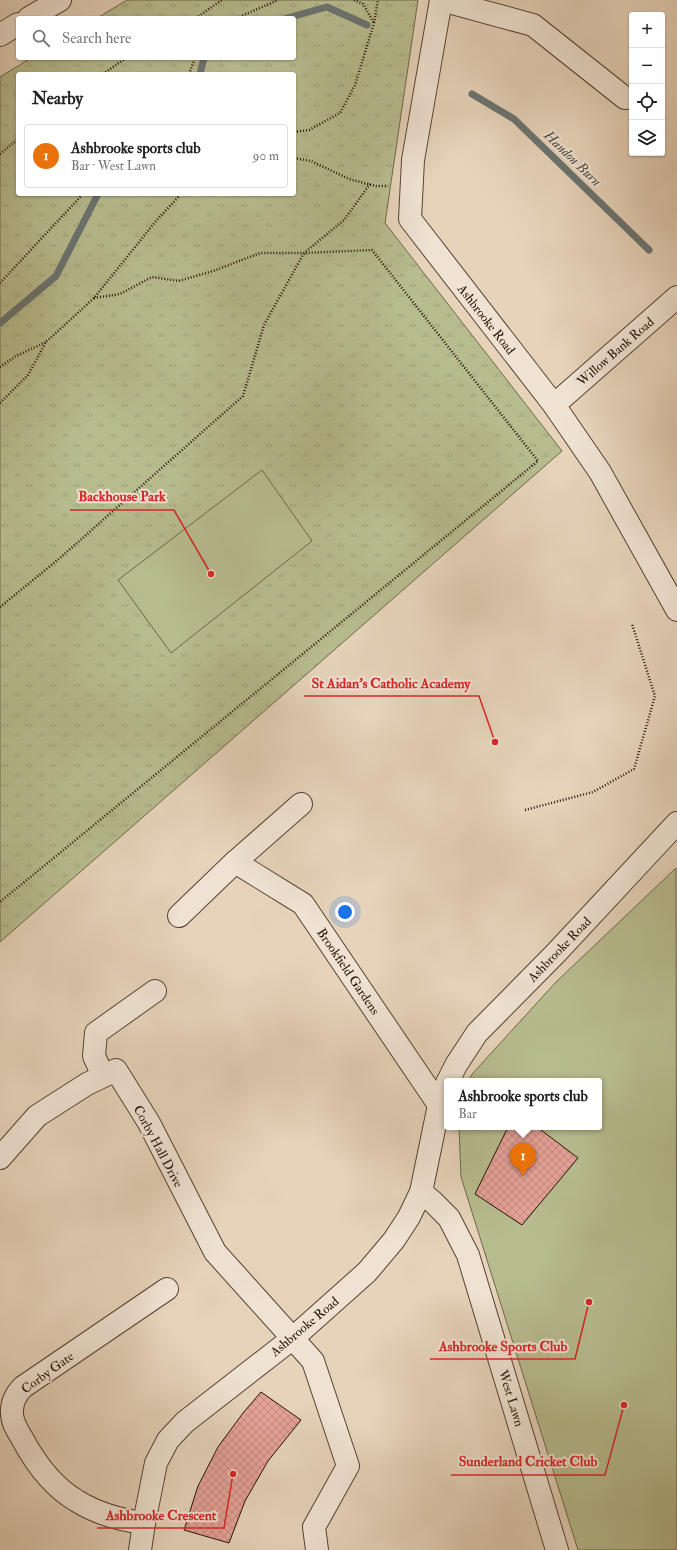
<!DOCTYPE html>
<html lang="en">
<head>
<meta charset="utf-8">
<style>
	body { margin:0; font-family:"IM FELL Double Pica",serif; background:#f2f2f2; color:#222 }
	.controls { position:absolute; right:12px; top:12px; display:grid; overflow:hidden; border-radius:4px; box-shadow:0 1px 3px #0004 }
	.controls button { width:36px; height:36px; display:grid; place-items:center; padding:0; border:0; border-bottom:1px solid #e0e0e0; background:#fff; color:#222; font:20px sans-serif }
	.you { position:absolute; left:345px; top:912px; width:14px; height:14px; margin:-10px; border:3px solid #fff; border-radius:50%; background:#1a73e8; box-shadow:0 0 0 6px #1a73e833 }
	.badge { display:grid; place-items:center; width:26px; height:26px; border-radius:50%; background:#8f2418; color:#fff; font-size:13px; font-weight:700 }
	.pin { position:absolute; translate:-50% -33px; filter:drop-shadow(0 1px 2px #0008) }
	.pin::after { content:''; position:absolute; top:21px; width:14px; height:12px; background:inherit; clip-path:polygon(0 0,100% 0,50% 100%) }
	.popup { position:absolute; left:444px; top:1078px; width:158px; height:52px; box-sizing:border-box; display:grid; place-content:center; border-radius:4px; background:#fff; filter:drop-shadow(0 1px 3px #0005); font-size:13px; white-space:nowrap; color:#767676 }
	.popup b { font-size:15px; color:#222 }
	.popup::after { content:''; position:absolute; left:50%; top:100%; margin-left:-8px; border:8px solid transparent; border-top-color:#fff }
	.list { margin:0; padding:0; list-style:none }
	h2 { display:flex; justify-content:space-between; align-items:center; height:52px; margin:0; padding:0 16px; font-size:17px }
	h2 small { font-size:13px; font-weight:400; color:#767676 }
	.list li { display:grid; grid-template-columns:26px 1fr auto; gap:12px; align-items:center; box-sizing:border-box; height:64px; margin:0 8px 8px; padding:0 8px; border:1px solid #e0e0e0; border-radius:4px }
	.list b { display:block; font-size:15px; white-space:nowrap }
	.list p { margin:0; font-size:13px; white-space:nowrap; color:#767676 }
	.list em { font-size:13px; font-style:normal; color:#767676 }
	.icon { flex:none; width:22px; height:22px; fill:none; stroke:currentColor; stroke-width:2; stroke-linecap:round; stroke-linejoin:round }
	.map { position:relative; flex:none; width:677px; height:1550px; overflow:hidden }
	.search { position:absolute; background:#fff; box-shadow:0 1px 3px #0004; left:16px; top:16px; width:280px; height:44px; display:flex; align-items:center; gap:10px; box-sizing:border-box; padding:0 14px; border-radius:4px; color:#767676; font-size:15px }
	.panel { position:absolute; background:#fff; box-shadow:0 1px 3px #0004; left:16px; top:72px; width:280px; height:124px; border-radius:4px }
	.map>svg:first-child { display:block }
	.grass { fill:url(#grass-tufts); stroke:#6e674a; fill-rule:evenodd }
	.pitch { fill:#b7bc8f; stroke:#6e674a }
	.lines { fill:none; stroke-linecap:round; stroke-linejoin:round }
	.stream { stroke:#6b7471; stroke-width:7 }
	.building { fill:url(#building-cross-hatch); stroke:#251206 }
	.minor-casing { stroke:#554233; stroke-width:24 }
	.path { stroke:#251206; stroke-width:2.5; stroke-dasharray:1 2; stroke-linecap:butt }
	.minor { stroke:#efe2d2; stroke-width:22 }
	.labels { text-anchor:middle; stroke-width:4; stroke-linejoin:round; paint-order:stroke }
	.street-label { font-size:13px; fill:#251206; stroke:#efe2d2 }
	.water-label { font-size:14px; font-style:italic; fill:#4e4b44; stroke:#efe2d2 }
	.leader { fill:none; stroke:#d62828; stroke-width:1.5 }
	.callout-dot { fill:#d62828; stroke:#efe2d2; stroke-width:1.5 }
	.callout-label { font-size:14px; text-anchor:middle; font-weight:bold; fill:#d62828; stroke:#efe2d2; stroke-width:4; stroke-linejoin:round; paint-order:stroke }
</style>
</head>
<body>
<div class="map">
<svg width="677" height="1550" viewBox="0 0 677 1550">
	<defs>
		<pattern id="grass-tufts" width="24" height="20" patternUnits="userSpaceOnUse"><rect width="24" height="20" fill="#b7bc8f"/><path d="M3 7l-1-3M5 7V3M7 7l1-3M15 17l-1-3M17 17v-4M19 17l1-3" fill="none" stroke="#9da17a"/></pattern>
		<pattern id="building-cross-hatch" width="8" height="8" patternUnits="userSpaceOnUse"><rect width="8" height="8" fill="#e4a197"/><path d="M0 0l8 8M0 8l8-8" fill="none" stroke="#c38a81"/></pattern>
	</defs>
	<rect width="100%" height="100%" fill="#e6d3ba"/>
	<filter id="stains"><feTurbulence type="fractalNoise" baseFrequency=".005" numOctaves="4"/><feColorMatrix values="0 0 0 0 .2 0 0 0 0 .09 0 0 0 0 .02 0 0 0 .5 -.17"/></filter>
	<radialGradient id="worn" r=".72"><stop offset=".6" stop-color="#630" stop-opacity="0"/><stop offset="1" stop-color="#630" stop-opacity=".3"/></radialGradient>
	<path class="grass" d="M127,0h291l-33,223 177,228 -562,491v-865l31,-19h263v-40h-197zM18,74h276v120h-276z"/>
	<g class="pitch">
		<path d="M262,470l50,71 -141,112 -53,-73z"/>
		<path d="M676,868l1,682h-99l-117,-373 -2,-50h140v-46h-131l5,-8 83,-91z"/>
	</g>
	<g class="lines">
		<g class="stream">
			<path d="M287,18l40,-11 40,18"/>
			<path d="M200,74l4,-16"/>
			<path d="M472,94l42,25 135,131"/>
			<path d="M0,323l56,-47 42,-82"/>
		</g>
	</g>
	<g class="building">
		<path d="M508,1127h29l41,31 -56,67 -47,-31z"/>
		<path d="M261,1392l40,28 -33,41 -23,40 -16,42 -45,-13 14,-44 20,-39 25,-34z"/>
	</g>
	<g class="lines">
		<g class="minor-casing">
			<g id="minor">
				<path d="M441,0l-28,160 -3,59 144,186 46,67 77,138"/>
				<path d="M441,0l92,25 92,73"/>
				<path d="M29,18l31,-18"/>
				<path d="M0,35l18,-11"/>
				<path d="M554,405l123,-108"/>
				<path d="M235,862l68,42 136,201"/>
				<path d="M179,916l56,-54 66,-58"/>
				<path d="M103,1076l-9,-20 2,-23 59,-42"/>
				<path d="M448,1081l8,-16 21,-32 79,-80 121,-130"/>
				<path d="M0,1158l37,-42 50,-32 29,-14 33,53 66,129 98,109 35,105 -34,61 3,23"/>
				<path d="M421,1192l12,10 16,16 19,37 89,295"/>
				<path d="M144,1523c-24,-3 -46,-9 -67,-22 -24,-14 -41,-37 -54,-61 -5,-9 -12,-18 -11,-29 0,-10 4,-17 11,-24l144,-98"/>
				<path d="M140,1550l4,-27 12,-60 12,-23 17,-18 108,-84 74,-66 27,-32 15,-23 12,-25 18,-87 8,-22"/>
			</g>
		</g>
		<g class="path">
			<path d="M354,0l9,4 11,19"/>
			<path d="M196,18l26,-18"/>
			<path d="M237,18l41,-18"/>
			<path d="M103,74l23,-16"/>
			<path d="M189,74l6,-16"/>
			<path d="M294,132l15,-2 31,-17 15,-28 19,-62 4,-23"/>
			<path d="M0,154l18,-15"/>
			<path d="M294,158l17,3 38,18 27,7h12"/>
			<path d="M0,283l83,-89"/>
			<path d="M94,298l26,-4 32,-17 27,4 37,-11 44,-17h44l40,-33 26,-36"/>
			<path d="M0,367l16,-11 30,-14"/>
			<path d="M0,403l28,-28 18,-33 48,-44 62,-77 25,-27"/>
			<path d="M0,607l60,-49 183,-162 21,-71 40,-72 68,-3 166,211 -538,441"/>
			<path d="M525,810l68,-18 41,-23 21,-73 -23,-72"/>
		</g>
		<use href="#minor" class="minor"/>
	</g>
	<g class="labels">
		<g class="street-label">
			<text transform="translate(487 319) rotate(52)" y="5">Ashbrooke Road</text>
			<text transform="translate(615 351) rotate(-41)" y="5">Willow Bank Road</text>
			<text transform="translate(559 949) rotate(-46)" y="5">Ashbrooke Road</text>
			<text transform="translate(349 971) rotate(56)" y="5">Brookfield Gardens</text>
			<text transform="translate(159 1146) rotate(62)" y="5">Corby Hall Drive</text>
			<text transform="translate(304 1326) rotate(-40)" y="5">Ashbrooke Road</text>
			<text transform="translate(47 1372) rotate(-36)" y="5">Corby Gate</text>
			<text transform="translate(512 1398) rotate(73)" y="5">West Lawn</text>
		</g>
		<g class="water-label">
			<text transform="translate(573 158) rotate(44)" y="5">Handon Burn</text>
		</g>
	</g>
	<path class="leader" d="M211 574L174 510H70M495 742L479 696H304M589 1302L575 1359H430M624 1405L605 1475H451M233 1474L224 1528H97"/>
	<g class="callout-dot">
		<circle cx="211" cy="574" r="4"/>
		<circle cx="495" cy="742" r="4"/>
		<circle cx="589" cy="1302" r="4"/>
		<circle cx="624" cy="1405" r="4"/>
		<circle cx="233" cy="1474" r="4"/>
	</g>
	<g class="callout-label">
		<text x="122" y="501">Backhouse Park</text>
		<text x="391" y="688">St Aidan's Catholic Academy</text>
		<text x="503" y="1351">Ashbrooke Sports Club</text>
		<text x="528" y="1466">Sunderland Cricket Club</text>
		<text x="161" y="1520">Ashbrooke Crescent</text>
	</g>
	<rect width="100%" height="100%" filter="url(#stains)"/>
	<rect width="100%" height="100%" fill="url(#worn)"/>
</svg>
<div class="controls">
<button>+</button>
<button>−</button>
<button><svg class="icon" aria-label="locate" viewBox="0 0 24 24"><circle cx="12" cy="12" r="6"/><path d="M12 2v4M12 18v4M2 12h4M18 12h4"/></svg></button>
<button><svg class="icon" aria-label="layers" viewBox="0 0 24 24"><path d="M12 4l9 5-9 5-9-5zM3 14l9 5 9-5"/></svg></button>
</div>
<div class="you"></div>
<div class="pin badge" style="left:523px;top:1176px;background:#e8710a">1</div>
<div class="popup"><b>Ashbrooke sports club</b>Bar</div>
<div class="search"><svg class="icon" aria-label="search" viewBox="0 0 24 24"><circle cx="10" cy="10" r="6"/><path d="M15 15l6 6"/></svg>Search here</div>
<section class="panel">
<h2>Nearby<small></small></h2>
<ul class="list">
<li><span class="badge" style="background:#e8710a">1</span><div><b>Ashbrooke sports club</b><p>Bar · West Lawn</p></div><em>90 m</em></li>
</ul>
</section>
</div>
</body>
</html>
